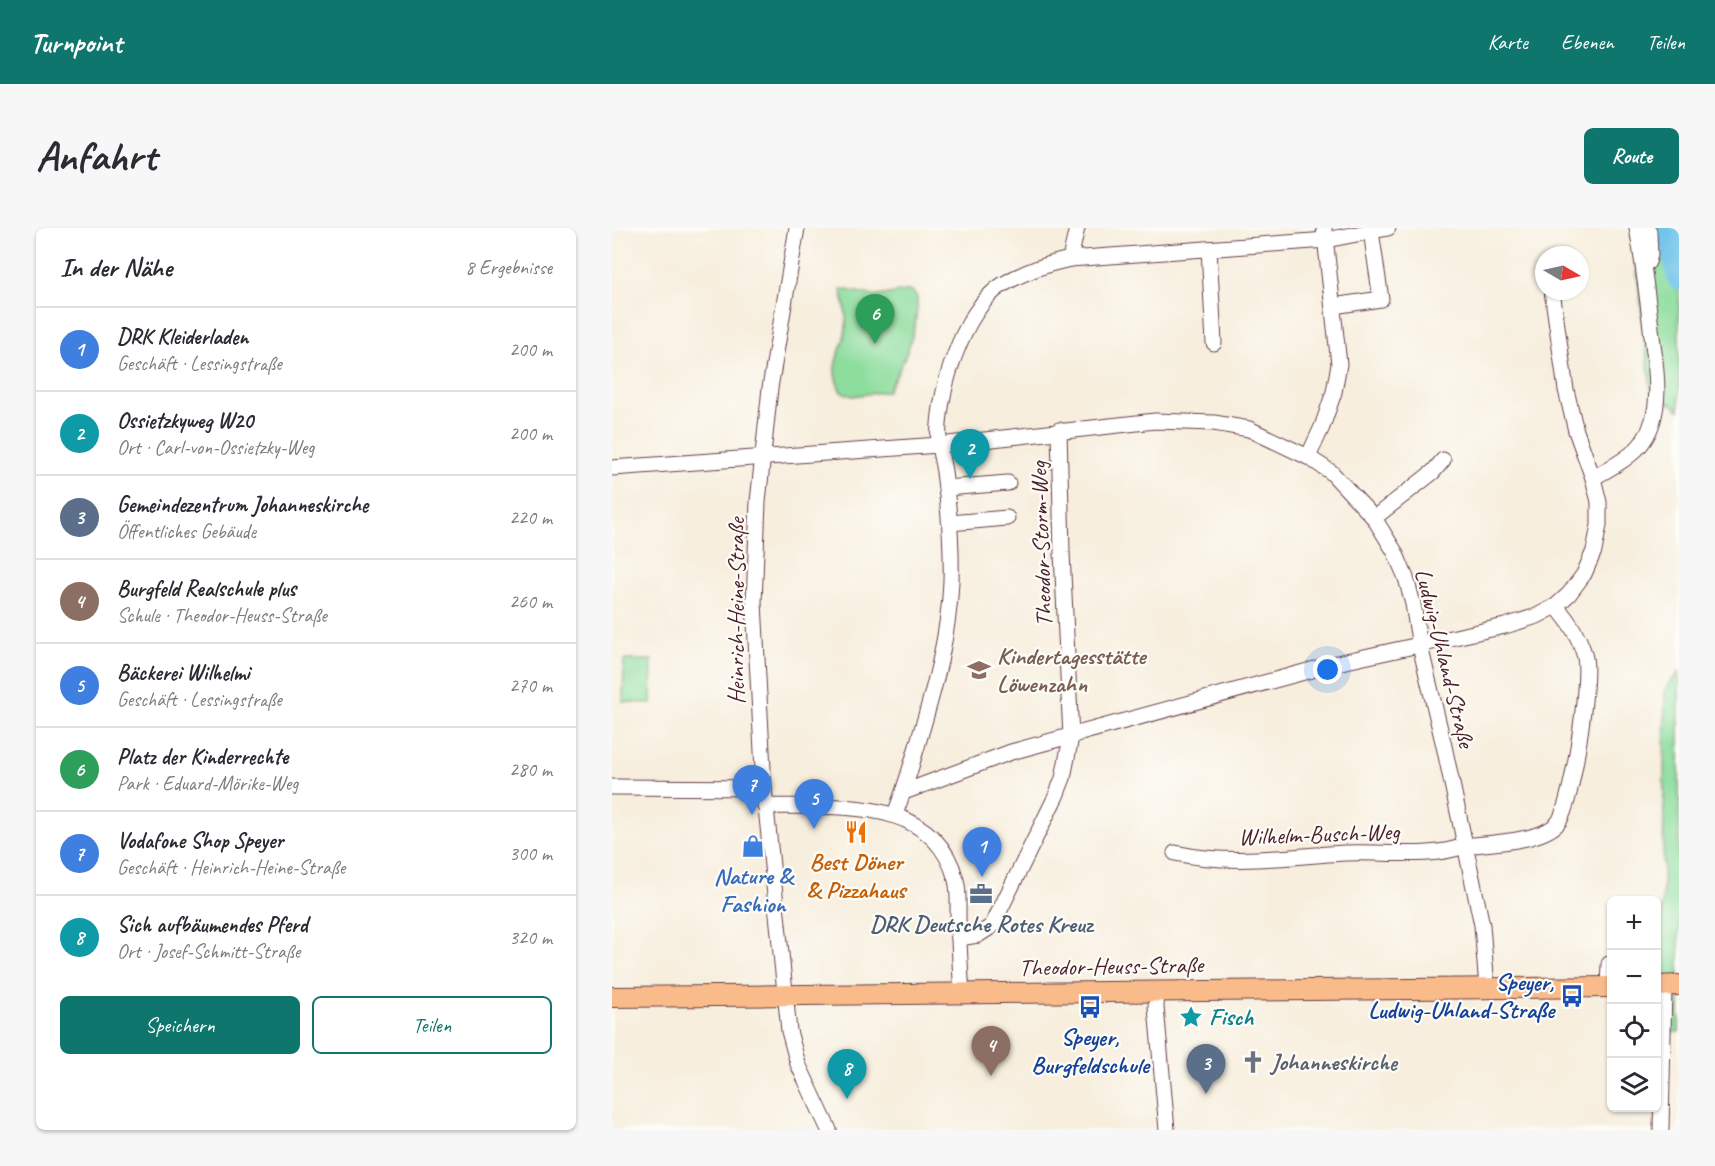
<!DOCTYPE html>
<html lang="de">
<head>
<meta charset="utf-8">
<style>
	body { margin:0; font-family:Caveat,sans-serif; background:#f7f7f7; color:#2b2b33 }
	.controls { position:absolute; right:18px; bottom:18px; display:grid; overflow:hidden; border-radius:9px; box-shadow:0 2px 4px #0004 }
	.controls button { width:54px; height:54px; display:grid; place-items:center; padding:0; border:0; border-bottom:2px solid #e1e1e2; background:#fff; color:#2b2b33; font:30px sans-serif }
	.compass { position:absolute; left:923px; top:18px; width:54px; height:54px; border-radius:50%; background:#fff; box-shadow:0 2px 4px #0004; rotate:99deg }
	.you { position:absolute; left:716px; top:442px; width:21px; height:21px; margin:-15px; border:4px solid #fff; border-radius:50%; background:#1a73e8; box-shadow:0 0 0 9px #1a73e833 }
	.badge { display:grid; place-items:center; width:39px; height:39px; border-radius:50%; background:#0f766e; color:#fff; font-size:20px; font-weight:700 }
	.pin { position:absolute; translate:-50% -50px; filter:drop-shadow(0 2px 3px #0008) }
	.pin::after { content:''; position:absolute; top:32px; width:21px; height:18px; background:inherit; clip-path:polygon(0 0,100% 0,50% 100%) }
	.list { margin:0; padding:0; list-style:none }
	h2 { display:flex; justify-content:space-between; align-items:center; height:78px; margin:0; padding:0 24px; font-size:26px }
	h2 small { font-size:20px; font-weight:400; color:#7c7c81 }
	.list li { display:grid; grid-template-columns:39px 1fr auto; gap:18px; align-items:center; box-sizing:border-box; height:84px; padding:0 24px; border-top:2px solid #e1e1e2 }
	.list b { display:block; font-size:22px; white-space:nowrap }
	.list p { margin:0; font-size:20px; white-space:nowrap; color:#7c7c81 }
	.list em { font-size:20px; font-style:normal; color:#7c7c81 }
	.actions { display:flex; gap:12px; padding:18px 24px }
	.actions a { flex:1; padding:14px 0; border:2px solid #0f766e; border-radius:9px; text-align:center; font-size:21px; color:#0f766e }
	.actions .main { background:#0f766e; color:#fff }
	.icon { flex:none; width:33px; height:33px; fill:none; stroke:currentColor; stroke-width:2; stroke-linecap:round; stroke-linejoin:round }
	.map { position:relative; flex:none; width:1067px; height:902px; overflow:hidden; border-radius:9px }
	header { display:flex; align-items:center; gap:36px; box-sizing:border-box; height:84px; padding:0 30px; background:#0f766e; color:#fff }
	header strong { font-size:28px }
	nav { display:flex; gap:33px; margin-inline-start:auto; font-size:21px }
	.intro { display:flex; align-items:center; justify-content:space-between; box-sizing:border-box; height:144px; padding:0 36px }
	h1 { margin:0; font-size:42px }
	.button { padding:15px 27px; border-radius:9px; background:#0f766e; color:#fff; font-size:21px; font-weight:700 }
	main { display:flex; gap:36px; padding:0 36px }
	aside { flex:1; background:#fff; border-radius:9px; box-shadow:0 2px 4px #0004 }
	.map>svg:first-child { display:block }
	.green { fill:#8ddd9d; stroke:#6c7e64; stroke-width:1.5 }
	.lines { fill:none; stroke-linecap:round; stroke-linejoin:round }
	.river { stroke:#6dc3ea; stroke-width:24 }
	.minor-casing { stroke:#643e46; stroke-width:17 }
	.major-casing { stroke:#643e46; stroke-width:22 }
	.minor { stroke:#fff; stroke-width:15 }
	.major { stroke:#fabb8b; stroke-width:20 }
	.labels { text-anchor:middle; stroke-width:4.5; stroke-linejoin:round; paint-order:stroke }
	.street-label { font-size:24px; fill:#4a1f2b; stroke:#fdfcf7 }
	.education-label { font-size:24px; font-weight:bold; fill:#785e54; stroke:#fdfcf7; text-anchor:start }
	.food-label { font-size:24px; font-weight:bold; fill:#c56008; stroke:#fdfcf7 }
	.shop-label { font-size:24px; font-weight:bold; fill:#366cbe; stroke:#fdfcf7 }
	.service-label { font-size:24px; font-weight:bold; fill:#4e5e75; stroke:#fdfcf7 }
	.transit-label { font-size:24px; font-weight:bold; fill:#164399; stroke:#fdfcf7; text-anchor:end }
	.culture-label { font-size:24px; font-weight:bold; fill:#0d838f; stroke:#fdfcf7; text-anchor:start }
	.worship-label { font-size:24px; font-weight:bold; fill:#5b616d; stroke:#fdfcf7; text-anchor:start }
</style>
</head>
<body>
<header>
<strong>Turnpoint</strong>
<nav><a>Karte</a><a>Ebenen</a><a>Teilen</a></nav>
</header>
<div class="intro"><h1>Anfahrt</h1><a class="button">Route</a></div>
<main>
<aside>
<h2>In der Nähe<small>8 Ergebnisse</small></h2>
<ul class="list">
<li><span class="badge" style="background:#3f7fe0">1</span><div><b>DRK Kleiderladen</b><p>Geschäft · Lessingstraße</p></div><em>200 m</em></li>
<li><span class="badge" style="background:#0f9aa8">2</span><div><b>Ossietzkyweg W20</b><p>Ort · Carl-von-Ossietzky-Weg</p></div><em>200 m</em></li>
<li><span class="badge" style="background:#5c6f8a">3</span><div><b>Gemeindezentrum Johanneskirche</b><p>Öffentliches Gebäude</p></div><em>220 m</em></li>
<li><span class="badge" style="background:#8d6e63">4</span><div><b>Burgfeld Realschule plus</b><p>Schule · Theodor-Heuss-Straße</p></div><em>260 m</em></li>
<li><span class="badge" style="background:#3f7fe0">5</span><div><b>Bäckerei Wilhelmi</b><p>Geschäft · Lessingstraße</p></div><em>270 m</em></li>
<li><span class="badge" style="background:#2e9e5b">6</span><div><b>Platz der Kinderrechte</b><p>Park · Eduard-Mörike-Weg</p></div><em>280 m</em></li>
<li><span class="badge" style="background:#3f7fe0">7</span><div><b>Vodafone Shop Speyer</b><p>Geschäft · Heinrich-Heine-Straße</p></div><em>300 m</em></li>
<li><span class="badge" style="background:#0f9aa8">8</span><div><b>Sich aufbäumendes Pferd</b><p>Ort · Josef-Schmitt-Straße</p></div><em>320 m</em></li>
</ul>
<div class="actions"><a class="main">Speichern</a><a>Teilen</a></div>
</aside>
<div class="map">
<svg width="1067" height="902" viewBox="0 0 1067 902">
	<rect width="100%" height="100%" fill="#fdfcf7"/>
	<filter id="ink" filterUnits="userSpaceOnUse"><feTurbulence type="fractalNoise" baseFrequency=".0167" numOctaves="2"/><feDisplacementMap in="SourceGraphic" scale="12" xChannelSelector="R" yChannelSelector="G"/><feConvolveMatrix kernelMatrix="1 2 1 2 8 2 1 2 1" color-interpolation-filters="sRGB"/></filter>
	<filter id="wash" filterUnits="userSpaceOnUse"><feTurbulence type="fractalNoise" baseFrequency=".008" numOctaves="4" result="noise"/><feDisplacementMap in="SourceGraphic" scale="24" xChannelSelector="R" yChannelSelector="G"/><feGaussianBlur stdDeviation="1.35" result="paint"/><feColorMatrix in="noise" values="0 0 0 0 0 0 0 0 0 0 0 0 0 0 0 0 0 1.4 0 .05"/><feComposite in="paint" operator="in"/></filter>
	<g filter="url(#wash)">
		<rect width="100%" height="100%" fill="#f7eedd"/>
		<g class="green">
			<path d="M1020,0h47v182l-7,-6 -20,-5z"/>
			<path d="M229,61l37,7 33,-6 6,7c2,31 -13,67 -30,94l-34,5 -12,-4c-15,-30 2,-37 5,-65 2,-12 -3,-27 -5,-38z"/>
			<path d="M12,432h28l-1,43 -28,-1z"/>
			<path d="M1067,444v360h-22l1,-74 5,-64 2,-205z"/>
		</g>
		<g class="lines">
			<path class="river" d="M1057,0l10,50"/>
		</g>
	</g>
	<g filter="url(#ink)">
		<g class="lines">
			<g class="minor-casing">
				<g id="minor">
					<path d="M185,0l-27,160 -12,114 -4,101 10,185 25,243 9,33 31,66"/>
					<path d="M597,21l5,94"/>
					<path d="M458,31l7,-31"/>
					<path d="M1036,34l2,-7 -1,-23"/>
					<path d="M721,78l48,-7 -10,-68"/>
					<path d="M696,229l14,-30 12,-35 5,-28 -15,-136"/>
					<path d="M0,240l327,-23 216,-24 59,2 35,6 59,28 23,15 43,46 21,34 11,26 7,26 7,42 24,100 38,179 5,63"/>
					<path d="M981,250c17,-10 40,-21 51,-38 21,-32 11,-77 7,-112 -4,-34 -8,-67 -14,-100"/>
					<path d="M334,260l62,-5"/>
					<path d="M762,290l59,-46 10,-12"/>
					<path d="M338,295l57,-5"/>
					<path d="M0,559l152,1"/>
					<path d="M292,564l107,-40 326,-89 168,-37 32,-10 19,-10 13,-12 15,-20 10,-23 5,-26v-23l-6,-24 -17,-47 -10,-41 -14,-99"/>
					<path d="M153,578c69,2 169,-12 191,74 3,11 2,24 2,36 1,26 2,52 4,78"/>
					<path d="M283,586c10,-25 17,-51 25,-78 15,-50 29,-102 31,-155 1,-37 -2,-73 -7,-109 -1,-9 -4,-18 -5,-27 -4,-46 23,-135 63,-160 21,-13 45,-21 68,-26l256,-19 62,-12"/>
					<path d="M563,625c58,13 112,3 170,0 37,-2 84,6 119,-7 25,-3 75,-4 93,-22 15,-15 33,-143 28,-166 -4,-19 -16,-37 -29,-52"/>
					<path d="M347,710l19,-3 14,-9 64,-130 7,-18 8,-41 -9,-184 -3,-123"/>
					<path d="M996,759l1,-23"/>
					<path d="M545,763l-1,16 11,123"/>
					<path d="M1049,902l3,-144"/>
				</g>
			</g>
			<g class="major-casing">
				<g id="major">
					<path d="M1044,758l23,-1"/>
					<path d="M0,769l999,-10"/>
				</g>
			</g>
			<use href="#minor" class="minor"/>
			<use href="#major" class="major"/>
		</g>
	</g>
	<defs>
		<g id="school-bare" transform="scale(1.8)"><path d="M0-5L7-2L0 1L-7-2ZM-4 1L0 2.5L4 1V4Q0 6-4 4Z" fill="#8d6e63" stroke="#fdfcf7" stroke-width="2.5" paint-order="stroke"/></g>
		<g id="restaurant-bare" transform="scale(1.8)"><path d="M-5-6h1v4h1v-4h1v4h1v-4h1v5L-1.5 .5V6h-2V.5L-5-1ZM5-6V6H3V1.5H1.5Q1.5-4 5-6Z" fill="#e8710a" stroke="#fdfcf7" stroke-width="2.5" paint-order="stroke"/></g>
		<g id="shop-bare" transform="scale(1.8)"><path d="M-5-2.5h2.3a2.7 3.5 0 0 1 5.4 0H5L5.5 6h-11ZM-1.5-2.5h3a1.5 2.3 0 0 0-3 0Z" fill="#3f7fe0" stroke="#fdfcf7" stroke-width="2.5" paint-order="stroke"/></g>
		<g id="office-bare" transform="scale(1.8)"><path d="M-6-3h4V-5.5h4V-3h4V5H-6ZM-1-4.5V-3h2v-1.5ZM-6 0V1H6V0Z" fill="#5c6f8a" stroke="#fdfcf7" stroke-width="2.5" paint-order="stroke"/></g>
		<g id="bus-bare" transform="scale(1.8)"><path d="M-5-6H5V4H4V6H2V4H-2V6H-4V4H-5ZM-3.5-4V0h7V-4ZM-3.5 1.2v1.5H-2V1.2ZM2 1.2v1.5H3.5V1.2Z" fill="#1a4fb4" stroke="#fdfcf7" stroke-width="2.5" paint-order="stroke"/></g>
		<g id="sight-bare" transform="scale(1.8)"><path d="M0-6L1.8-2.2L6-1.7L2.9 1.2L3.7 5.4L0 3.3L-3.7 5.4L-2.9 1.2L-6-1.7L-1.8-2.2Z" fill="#0f9aa8" stroke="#fdfcf7" stroke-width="2.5" paint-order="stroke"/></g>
		<g id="church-bare" transform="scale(1.8)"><path d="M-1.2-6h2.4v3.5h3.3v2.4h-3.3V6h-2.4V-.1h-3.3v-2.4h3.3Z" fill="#6b7280" stroke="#fdfcf7" stroke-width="2.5" paint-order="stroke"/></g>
	</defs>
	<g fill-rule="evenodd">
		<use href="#school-bare" x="367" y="442"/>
		<use href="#restaurant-bare" x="244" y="604"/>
		<use href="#shop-bare" x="141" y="618"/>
		<use href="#office-bare" x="369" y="666"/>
		<use href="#bus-bare" x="960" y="768"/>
		<use href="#bus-bare" x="478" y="779"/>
		<use href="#sight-bare" x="579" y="789"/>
		<use href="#church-bare" x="641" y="834"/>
	</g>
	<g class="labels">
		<g class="street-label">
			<text transform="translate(429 316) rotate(-92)" y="8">Theodor-Storm-Weg</text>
			<text transform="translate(124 383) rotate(-90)" y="8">Heinrich-Heine-Straße</text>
			<text transform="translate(833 430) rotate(76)" y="8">Ludwig-Uhland-Straße</text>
			<text transform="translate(707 606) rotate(-2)" y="8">Wilhelm-Busch-Weg</text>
			<text transform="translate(499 738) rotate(-1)" y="8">Theodor-Heuss-Straße</text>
		</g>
		<g class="education-label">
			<text x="385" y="436">Kindertagesstätte<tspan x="385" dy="28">Löwenzahn</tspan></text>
		</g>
		<g class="food-label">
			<text x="244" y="642">Best Döner<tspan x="244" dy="28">&amp; Pizzahaus</tspan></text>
		</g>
		<g class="shop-label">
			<text x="141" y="656">Nature &amp;<tspan x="141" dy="28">Fashion</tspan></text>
		</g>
		<g class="service-label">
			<text x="369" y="704">DRK Deutsche Rotes Kreuz</text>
		</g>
		<g class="transit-label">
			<text x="942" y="762">Speyer,<tspan x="942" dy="28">Ludwig-Uhland-Straße</tspan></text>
			<text x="478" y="817" text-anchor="middle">Speyer,<tspan x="478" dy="28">Burgfeldschule</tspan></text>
		</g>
		<g class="culture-label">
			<text x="597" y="797">Fisch</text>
		</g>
		<g class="worship-label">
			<text x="659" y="842">Johanneskirche</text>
		</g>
	</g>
</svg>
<div class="controls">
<button>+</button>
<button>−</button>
<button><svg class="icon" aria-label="locate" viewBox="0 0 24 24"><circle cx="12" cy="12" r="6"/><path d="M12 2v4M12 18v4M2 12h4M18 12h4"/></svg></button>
<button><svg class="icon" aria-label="layers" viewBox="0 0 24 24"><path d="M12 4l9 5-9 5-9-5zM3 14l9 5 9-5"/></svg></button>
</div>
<svg class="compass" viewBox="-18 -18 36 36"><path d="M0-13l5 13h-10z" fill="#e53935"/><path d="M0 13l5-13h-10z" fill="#7c7c81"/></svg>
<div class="you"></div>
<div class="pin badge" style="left:370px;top:649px;background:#3f7fe0">1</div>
<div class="pin badge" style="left:358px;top:251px;background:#0f9aa8">2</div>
<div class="pin badge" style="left:594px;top:866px;background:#5c6f8a">3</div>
<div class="pin badge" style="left:379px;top:848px;background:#8d6e63">4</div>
<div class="pin badge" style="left:202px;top:601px;background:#3f7fe0">5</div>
<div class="pin badge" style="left:263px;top:116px;background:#2e9e5b">6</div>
<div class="pin badge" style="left:140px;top:587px;background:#3f7fe0">7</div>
<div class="pin badge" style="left:235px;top:871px;background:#0f9aa8">8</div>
</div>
</main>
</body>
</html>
